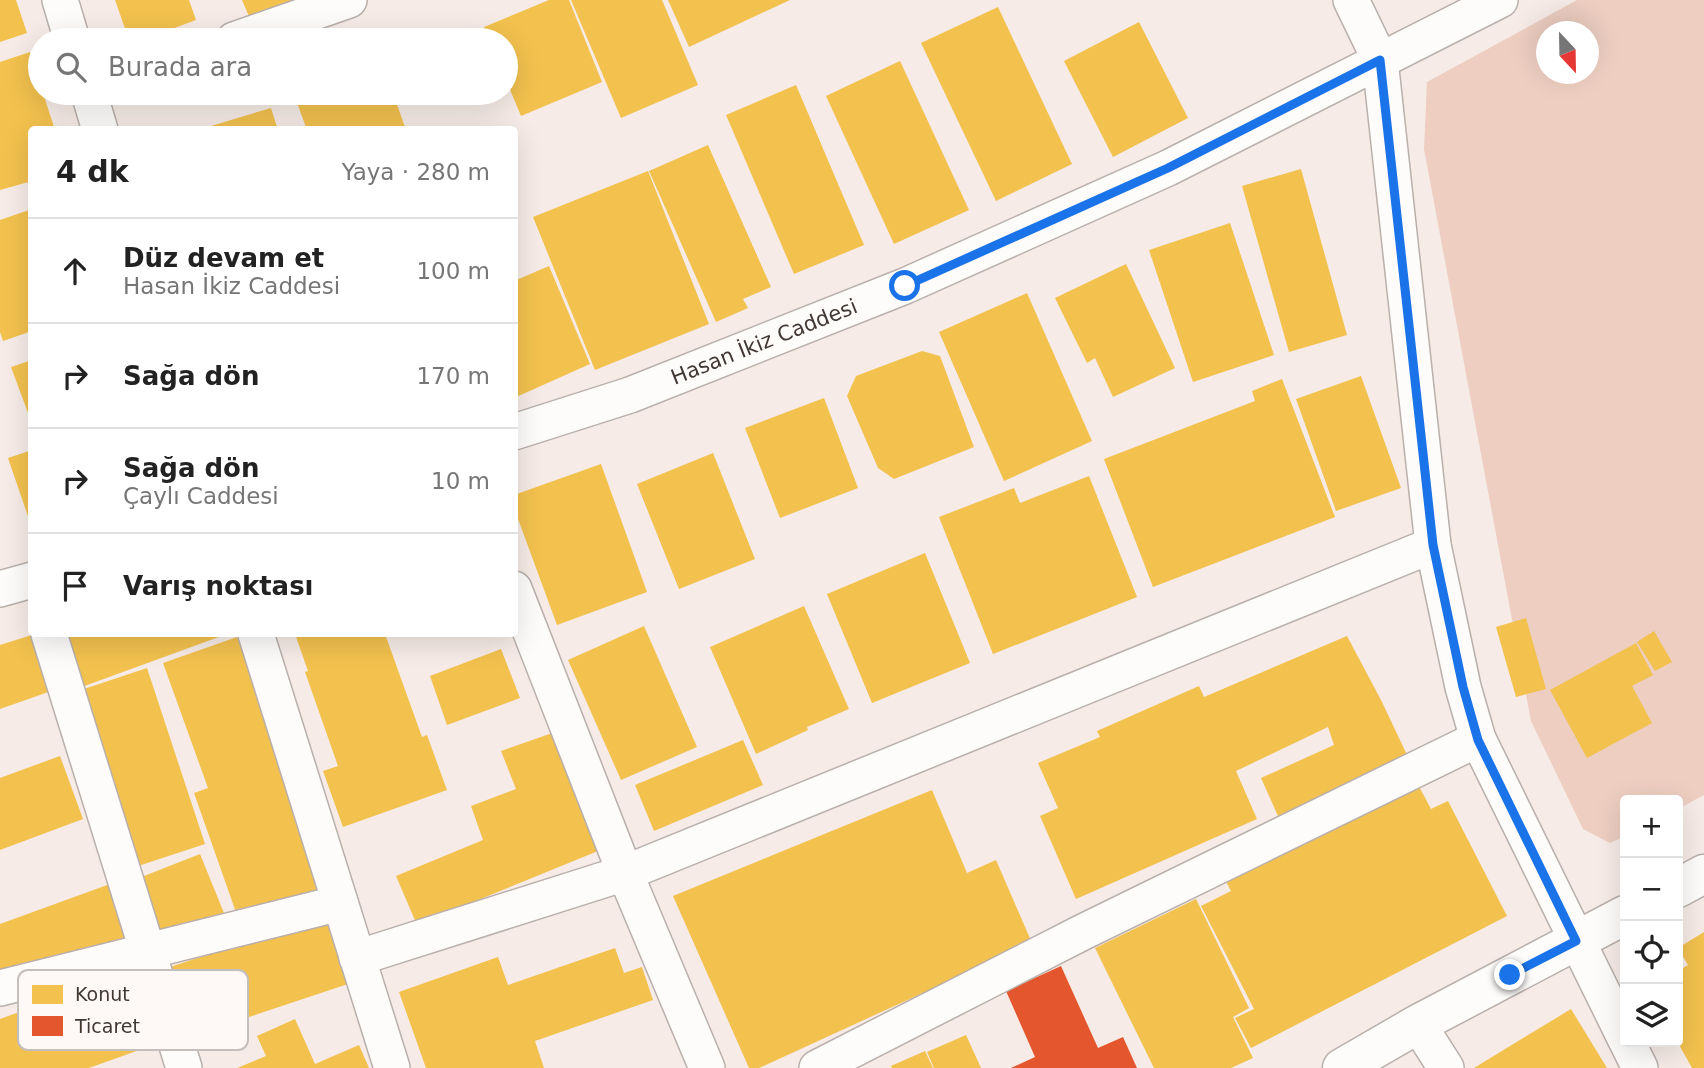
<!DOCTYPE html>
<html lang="tr">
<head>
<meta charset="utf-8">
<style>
	body { margin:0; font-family:"DejaVu Sans",sans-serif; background:#f6f6f6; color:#222 }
	.controls { position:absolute; right:21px; bottom:21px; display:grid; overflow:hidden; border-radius:7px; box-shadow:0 7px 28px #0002 }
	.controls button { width:63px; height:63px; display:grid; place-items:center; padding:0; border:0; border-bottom:2px solid #e0e0e0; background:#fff; color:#222; font:35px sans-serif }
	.compass { position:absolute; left:1536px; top:21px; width:63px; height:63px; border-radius:50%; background:#fff; box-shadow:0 7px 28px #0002; rotate:158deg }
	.stop { position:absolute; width:21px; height:21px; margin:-16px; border:5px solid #1a73e8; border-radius:50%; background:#fff }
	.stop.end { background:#1a73e8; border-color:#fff; box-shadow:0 2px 7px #0008 }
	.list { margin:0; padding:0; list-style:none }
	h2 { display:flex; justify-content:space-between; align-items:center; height:91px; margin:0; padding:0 28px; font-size:30px }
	h2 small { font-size:23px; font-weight:400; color:#767676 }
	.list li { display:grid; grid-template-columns:46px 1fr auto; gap:21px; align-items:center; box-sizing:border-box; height:105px; padding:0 28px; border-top:2px solid #e0e0e0 }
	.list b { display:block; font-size:26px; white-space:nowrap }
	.list p { margin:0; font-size:23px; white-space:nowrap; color:#767676 }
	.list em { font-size:23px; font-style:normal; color:#767676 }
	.icon { flex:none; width:38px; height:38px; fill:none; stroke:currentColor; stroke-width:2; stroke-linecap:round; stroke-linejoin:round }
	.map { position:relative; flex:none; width:1704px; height:1068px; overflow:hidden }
	.search { position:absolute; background:#fff; box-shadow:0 7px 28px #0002; left:28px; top:28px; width:490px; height:77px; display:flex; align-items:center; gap:18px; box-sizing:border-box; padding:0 24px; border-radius:38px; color:#767676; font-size:26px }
	.panel { position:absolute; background:#fff; box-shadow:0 7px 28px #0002; left:28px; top:126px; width:490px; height:511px; border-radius:7px }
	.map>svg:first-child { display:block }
	.green { fill:#edcec1; fill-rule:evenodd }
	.homes { fill:#f2c14e }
	.shops { fill:#e4572e }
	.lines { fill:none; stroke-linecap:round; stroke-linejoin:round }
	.minor-casing { stroke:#b9b0ab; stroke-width:38 }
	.tertiary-casing { stroke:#b9b0ab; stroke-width:41 }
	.minor { stroke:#fefcfb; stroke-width:35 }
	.tertiary { stroke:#fefcfb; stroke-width:38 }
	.route { stroke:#1a73e8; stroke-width:9 }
	.labels { text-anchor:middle; stroke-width:7; stroke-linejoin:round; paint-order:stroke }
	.street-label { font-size:21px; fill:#413733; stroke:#fef9f7 }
	.key { fill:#fef9f7; stroke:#c5bfbc; stroke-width:2 }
	.key-label { font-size:19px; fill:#413733 }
</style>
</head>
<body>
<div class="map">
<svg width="1704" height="1068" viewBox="0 0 1704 1068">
	<rect width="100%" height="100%" fill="#f6ebe6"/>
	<path class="green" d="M1577,0h127v795l-26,14v-9h-53v36l-15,7 -27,-14 -52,-108 -107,-572 3,-67zM1546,32h42v42h-42z"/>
	<g class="homes">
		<path d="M0,0h16l11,33 -27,9z"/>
		<path d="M115,0h74l7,20 -54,20h-13z"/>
		<path d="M242,0h75l-64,26z"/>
		<path d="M549,0h20l33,82 -81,34 -15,-36v-40h-17l-5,-13z"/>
		<path d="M571,0h91l36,85 -77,33z"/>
		<path d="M668,0h122l-101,47z"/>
		<path d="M998,7l74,157 -76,37 -75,-158z"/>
		<path d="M1139,22l49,96 -75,39 -49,-96z"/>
		<path d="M30,52l10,32v9h3l12,37h-23v51l-32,9v-128z"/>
		<path d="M900,61l69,149 -75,34 -68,-148z"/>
		<path d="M796,85l68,160 -70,29 -68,-159z"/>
		<path d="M315,93h78l13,37h-99l-11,-30z"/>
		<path d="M271,108l7,22h-77v-1z"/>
		<path d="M708,145l63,142 -28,12 5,9 -32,14 -67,-151z"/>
		<path d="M1301,169l46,166 -58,17 -47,-166z"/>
		<path d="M648,171l61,153 -114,46 -62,-153z"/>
		<path d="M32,209v122l-29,10 -3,-9v-112z"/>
		<path d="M1230,223l44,132 -81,27 -44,-132z"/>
		<path d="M1126,264l49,104 -62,29 -18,-39 -8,5 -32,-65z"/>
		<path d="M549,266l41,98 -76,34v-117z"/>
		<path d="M1027,293l65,148 -88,40 -65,-149z"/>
		<path d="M922,351l18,5 34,91 -80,32 -16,-11 -31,-72 9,-20z"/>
		<path d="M32,360v61h-1l-20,-54z"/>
		<path d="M1361,376l40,112 -65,23 -40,-112z"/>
		<path d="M1282,379l53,138 -182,70 -49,-128 151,-58 -3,-10z"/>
		<path d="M824,398l34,90 -78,30 -35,-90z"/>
		<path d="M32,450v75h-1l-23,-67z"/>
		<path d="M713,453l42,106 -76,30 -42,-105z"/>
		<path d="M601,464l46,128 -90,33 -43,-117v-13z"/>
		<path d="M1089,476l48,121 -144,57 -54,-137 75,-29 6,15z"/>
		<path d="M925,553l45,110 -98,40 -45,-109z"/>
		<path d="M804,606l45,103 -42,18 1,3 -52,24 -46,-107z"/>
		<path d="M1526,618l20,71 -30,8 -20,-70z"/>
		<path d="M644,626l53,121 -76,33 -53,-120z"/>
		<path d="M1654,631l18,31 -17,9 -18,-29z"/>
		<path d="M35,634l19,56 -54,19v-64z"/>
		<path d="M59,634h168l-148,54z"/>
		<path d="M295,634h90l37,103 5,-2 20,55 -104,37 -20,-56 15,-5 -33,-94 3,-1z"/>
		<path d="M1347,636l35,66 26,55 -130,59 -17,-38 73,-33 -6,-18 -92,44 21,48 -181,80 -36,-83 18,-8 -20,-45 62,-26 -3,-6 102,-45 5,11z"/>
		<path d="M237,637l90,249 -89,32 -44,-125 14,-5 -45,-125z"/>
		<path d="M1636,643l17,32 -21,11 20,37 -65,35 -37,-68z"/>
		<path d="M501,649l19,49 -73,27 -17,-49z"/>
		<path d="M147,668l58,176 -76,25 -57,-176z"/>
		<path d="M558,731l40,120 -181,74 -21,-49 87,-36 -12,-34 45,-17 -15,-38z"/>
		<path d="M743,740l20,45 -109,46 -19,-46z"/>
		<path d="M60,756l23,63 -83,31v-72z"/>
		<path d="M1413,775l18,34 17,-8 59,115 -256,132 -16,-30 19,-9 -53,-103 30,-15 -9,-17z"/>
		<path d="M932,790l35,83 29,-13 36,83 -273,125h-10l-76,-172z"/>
		<path d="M200,854l24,59 -61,24 -24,-59z"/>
		<path d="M110,884l19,54 -129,46v-60z"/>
		<path d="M1196,899l53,109 -16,9 20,41 -22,10h-77l-59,-120z"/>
		<path d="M334,913l23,68 -168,56 -22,-69z"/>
		<path d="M1704,932v136h-12l-14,-25v-72l10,-6 -10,-17z"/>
		<path d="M615,948l9,25 18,-6 11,33 -118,41 9,27h-118l-27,-76 99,-35 10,28z"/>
		<path d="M144,967l26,72 -81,29h-89v-49z"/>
		<path d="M1571,1009l36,59h-133z"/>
		<path d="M295,1019l20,45 44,-19 10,23h-132l29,-12 -9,-20z"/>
		<path d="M966,1035l15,33h-47l-7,-16z"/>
		<path d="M925,1051l8,17h-41l-1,-2z"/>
	</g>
	<path class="shops" d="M1061,966l37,82 25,-11 14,31h-126l24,-11 -29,-66z"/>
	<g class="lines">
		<g class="minor-casing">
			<g id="minor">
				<path d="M60,0l12,40"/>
				<path d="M1351,0l29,60 53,485 30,142 15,52 147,299"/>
				<path d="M234,40l115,-40"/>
				<path d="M89,93l11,37"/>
				<path id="s1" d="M514,432l116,-37 275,-109 263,-118 332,-168"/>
				<path d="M0,589l32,-9"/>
				<path d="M514,589l111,284 82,195"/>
				<path d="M49,634l135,434"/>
				<path d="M256,634l136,434"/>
				<path d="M357,958l268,-85 808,-328"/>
				<path d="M0,988l340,-85"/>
				<path d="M1418,1024l28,44"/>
				<path d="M1627,1042l13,26"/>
				<path d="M817,1068l266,-136 395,-193"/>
			</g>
		</g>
		<g class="tertiary-casing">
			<g id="tertiary">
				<path d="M1678,888l26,-14"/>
				<path d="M1342,1068l76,-44 207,-109"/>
			</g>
		</g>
		<use href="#minor" class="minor"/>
		<use href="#tertiary" class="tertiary"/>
	</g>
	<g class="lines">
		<path class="route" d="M905,286l263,-118 212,-108 53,485 30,142 15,53 98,201 -66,34"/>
	</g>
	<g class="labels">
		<g class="street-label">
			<text dy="7" stroke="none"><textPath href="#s1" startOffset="266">Hasan İkiz Caddesi</textPath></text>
		</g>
	</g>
	<rect x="18" y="970" width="230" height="80" rx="10" class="key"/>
	<rect x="32" y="985" width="31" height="19" fill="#f2c14e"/>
	<rect x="32" y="1016" width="31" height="20" fill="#e4572e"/>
	<g class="key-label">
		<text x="75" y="1001">Konut</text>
		<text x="75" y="1033">Ticaret</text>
	</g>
</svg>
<div class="controls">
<button>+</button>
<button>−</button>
<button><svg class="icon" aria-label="locate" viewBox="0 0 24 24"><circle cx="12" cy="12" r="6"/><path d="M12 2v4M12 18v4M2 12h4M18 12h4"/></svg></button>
<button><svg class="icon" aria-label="layers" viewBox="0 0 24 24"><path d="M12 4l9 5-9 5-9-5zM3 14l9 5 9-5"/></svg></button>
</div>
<svg class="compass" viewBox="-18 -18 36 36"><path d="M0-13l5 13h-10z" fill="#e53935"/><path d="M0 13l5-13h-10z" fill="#767676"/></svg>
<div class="stop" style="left:905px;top:286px"></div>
<div class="stop end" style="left:1510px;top:975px"></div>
<div class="search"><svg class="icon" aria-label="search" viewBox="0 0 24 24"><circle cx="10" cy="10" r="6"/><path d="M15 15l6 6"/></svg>Burada ara</div>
<section class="panel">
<h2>4 dk<small>Yaya · 280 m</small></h2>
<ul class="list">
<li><svg class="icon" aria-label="ahead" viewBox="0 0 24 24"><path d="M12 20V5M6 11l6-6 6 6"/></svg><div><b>Düz devam et</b><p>Hasan İkiz Caddesi</p></div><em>100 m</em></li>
<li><svg class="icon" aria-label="right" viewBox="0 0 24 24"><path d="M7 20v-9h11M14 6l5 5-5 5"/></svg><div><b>Sağa dön</b></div><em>170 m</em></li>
<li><svg class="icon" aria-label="right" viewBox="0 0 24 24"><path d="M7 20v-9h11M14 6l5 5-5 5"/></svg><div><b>Sağa dön</b><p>Çaylı Caddesi</p></div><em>10 m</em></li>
<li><svg class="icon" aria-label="arrive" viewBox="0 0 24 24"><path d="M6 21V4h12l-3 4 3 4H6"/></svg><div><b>Varış noktası</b></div></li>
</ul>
</section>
</div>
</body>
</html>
